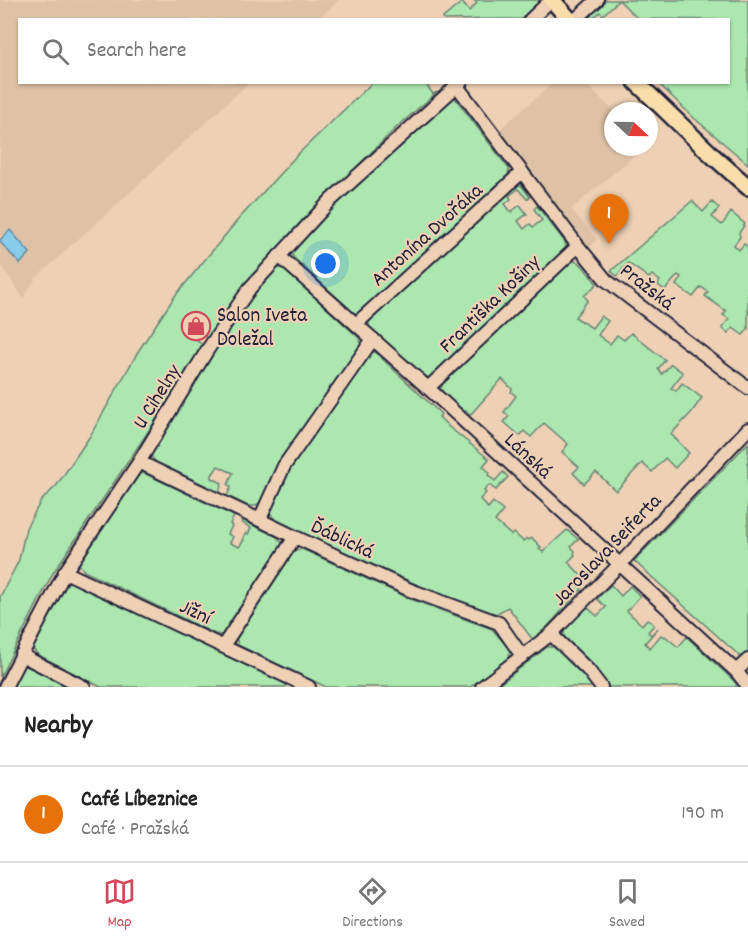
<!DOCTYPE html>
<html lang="en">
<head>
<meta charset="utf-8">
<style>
	body { margin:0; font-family:Dekko,sans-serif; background:#f2f2f2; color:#222 }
	.compass { position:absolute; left:604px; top:102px; width:54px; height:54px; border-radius:50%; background:#fff; box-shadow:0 2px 4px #0004; rotate:112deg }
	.you { position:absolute; left:326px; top:264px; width:21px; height:21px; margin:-15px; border:4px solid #fff; border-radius:50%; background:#1a73e8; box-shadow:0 0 0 9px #1a73e833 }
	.badge { display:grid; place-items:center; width:39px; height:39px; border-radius:50%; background:#d1495b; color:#fff; font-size:20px; font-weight:700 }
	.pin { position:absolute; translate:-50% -50px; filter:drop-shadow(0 2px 3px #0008) }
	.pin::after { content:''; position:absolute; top:32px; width:21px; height:18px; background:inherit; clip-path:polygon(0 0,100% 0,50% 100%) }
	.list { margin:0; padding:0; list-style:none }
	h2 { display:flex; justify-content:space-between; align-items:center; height:78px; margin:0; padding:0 24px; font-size:26px }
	h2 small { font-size:20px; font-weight:400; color:#767676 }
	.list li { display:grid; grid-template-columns:39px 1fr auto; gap:18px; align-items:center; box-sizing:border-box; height:96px; padding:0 24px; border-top:2px solid #e0e0e0 }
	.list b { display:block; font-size:22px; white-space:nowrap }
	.list p { margin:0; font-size:20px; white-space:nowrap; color:#767676 }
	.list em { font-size:20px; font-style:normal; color:#767676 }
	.icon { flex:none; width:33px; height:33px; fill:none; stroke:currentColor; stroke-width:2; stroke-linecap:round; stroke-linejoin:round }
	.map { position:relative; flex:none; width:748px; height:687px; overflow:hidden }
	.search { position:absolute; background:#fff; box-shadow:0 2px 4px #0004; left:18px; right:18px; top:18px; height:66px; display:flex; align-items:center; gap:15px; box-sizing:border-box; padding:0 21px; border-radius:0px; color:#767676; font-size:22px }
	.sheet { height:174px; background:#fff }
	nav { display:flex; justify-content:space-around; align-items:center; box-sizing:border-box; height:84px; border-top:2px solid #e0e0e0; background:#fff; font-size:16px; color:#767676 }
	nav a { display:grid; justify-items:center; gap:3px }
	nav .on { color:#d1495b }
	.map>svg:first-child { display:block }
	.built { fill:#dec2a6 }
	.green { fill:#abe7ae; stroke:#668474; stroke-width:1.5 }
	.water { fill:#88ccea; stroke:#5f88a4; stroke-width:1.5 }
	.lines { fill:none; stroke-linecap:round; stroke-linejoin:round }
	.minor-casing { stroke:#22223b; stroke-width:16 }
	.major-casing { stroke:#22223b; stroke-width:20 }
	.minor { stroke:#eed0b4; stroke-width:12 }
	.major { stroke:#f9deab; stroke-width:15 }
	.labels { text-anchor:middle; stroke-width:4.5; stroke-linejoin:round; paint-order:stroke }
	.street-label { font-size:21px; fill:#22223b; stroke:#eed0b4 }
	.poi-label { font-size:21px; fill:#22223b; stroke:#eed0b4; text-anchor:start }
</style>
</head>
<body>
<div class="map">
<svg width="748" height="687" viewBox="0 0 748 687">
	<rect width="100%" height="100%" fill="#eed0b4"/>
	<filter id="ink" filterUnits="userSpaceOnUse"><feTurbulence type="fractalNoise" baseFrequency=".0167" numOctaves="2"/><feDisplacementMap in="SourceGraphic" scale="12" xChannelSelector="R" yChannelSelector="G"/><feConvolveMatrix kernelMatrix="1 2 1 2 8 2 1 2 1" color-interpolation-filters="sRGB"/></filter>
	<g filter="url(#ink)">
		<g class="built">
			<path d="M0,0h339l-21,19 -298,1v62l229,1 -213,195 -13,20 -23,-35z"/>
			<path d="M553,83h31l30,28 -1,36h32l-74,62 26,31 -8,7 -90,-117z"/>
		</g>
		<g class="green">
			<path d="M474,0h64l1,2 -11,10 2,2 -6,5 -80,1 -1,-2 19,-16 7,9 8,-8z"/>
			<path d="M601,0h18l-16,15 -3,-3 -8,7 -4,-1 5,-5 -2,-4z"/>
			<path d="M619,0h129v164l-54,-46 -36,-35 70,-1v-62l-90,-1z"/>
			<path d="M422,82l3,1 8,11 4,-2 -40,35 -85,84 -66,73 -38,54 -7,-4 -4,7 6,4 -39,63 -111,165 -53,104v-80l19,-37 7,-32 15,-27 16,-16 33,-49 49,-86 36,-54 62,-75 59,-65 76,-73z"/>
			<path d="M449,98h6l54,71 -1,7 -146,137h-8l-61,-56 -1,-8 65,-66z"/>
			<path d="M514,184l7,1 9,12 -3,2 -9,-10 -9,7 2,3 -6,5 6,8 9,-7 7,9 -9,7 6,8 6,-5 3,3 9,-7 -8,-11 3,-3 28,36 1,6 -3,6 -128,121 -6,3 -6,-3 -54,-48v-7z"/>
			<path d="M692,201l11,11 9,-10 7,6 -7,9 10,8 9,-13 14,12 -6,9 1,4 -6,8 5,5 5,-6 4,3v82l-5,6 -10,-7 -5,5 -6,-5 7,-9 -6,-4 3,-4 -21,-15 3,-4 -7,-5 -8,10 -17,-12 5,-8 -3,-2 -13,15 -7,-5 2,-4 -8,-6 -3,3 -21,-15 -11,13 -6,-5z"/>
			<path d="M575,261l6,3 16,20 -13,12 4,4 -13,17 17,11 9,-12 7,5 -10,14 12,9 7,-9 7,5 7,-7 34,27 -7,9 4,5 9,-10 12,9 -12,15 5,3 6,-8 20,15 -11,15 -20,21 18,19 -1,1 -13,14 -10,-10 -13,14 -10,-9 -26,28 -20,-19 -12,12 -11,-11 6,-6 -17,-15 6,-8 -24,-21 -13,14 -7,-6 -4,5 -16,-14 5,-6 -5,-4 12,-16 -5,-4 1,-3 -10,-10 -32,36 -4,-5 -2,2 -20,-17 -3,-7 3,-7 124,-118z"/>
			<path d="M275,268h8l77,71 1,7 -82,117 -19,39 -5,4h-7l-21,-10 4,-9 -3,-2 5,-12 -15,-7 -6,9v3l10,5 -3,9 -63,-30 -5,-6 2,-9 23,-33 -2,-1 57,-88z"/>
			<path d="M375,352l66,62 -2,3 10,10 40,32 -6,7 7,7 -2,2 7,6 8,-9 5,5 -12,13 -7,-5 -5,6 2,2 -6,6 8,9 5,-6 10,9 -8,10 16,14 3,-2 9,8 4,-3 2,2 3,-2 9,9 -2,2 4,3 24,-22 11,9 -7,8 4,4 -1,3 1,1 -7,7 14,14 -7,6 7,7 -34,37 -15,14 -25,-33 -12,7 -76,-28 -115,-52 -30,-15 -5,-5 -1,-6 20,-39 79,-116z"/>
			<path d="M748,443v209l-6,6 -108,-97z"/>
			<path d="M140,473l6,1 88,42 -4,8 2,2 -4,8 5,3 -3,6 9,4 5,-7 -1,-1 3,-6 2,1 3,-6 -10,-6 1,-2 35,17 5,6 -1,8 -54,80 -5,4 -7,-1 -131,-63 -5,-7 2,-8 53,-79z"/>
			<path d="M302,549l111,51 79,29 18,21 -2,9 -38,28h-144l-88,-42 -2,-8 57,-85z"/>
			<path d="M68,582h6l213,103 -2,2h-184l-63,-32 -5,-6 1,-7 28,-55z"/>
			<path d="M611,585l10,11 9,-10 10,10 -13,15 15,14 5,-6 7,6 -6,7 3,3 7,-7 -13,15 5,5 11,-13 3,2 1,-1 13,11 9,-10 48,45 2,4 -2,1h-128l-43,-46v-10l23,-24 10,9 9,-9 -9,-8z"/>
			<path d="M547,647h10l28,26 9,14h-98z"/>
			<path d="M24,666l7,1 40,20h-61l9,-16z"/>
		</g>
		<path class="water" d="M10,230l20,23 -10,11 -20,-22v-2z"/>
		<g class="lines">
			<g class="minor-casing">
				<g id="minor">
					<path d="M530,20l21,-20"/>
					<path d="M575,20l22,-20"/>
					<path d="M454,82l124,164 28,34 142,108"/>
					<path d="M279,256l149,132 308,283 12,15"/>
					<path d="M356,324l166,-152"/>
					<path d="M428,388l150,-142"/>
					<path d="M139,462l156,75 115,53 89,33 23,33"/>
					<path d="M260,519l24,-53 89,-127"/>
					<path d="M65,572l244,115"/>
					<path d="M551,634l37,36 13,17"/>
					<path d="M223,646l72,-109"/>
					<path d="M21,655l63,32"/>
					<path d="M736,671l12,-11"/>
					<path d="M5,687l60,-115 74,-110 69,-113 42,-61 81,-88 130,-118"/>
					<path d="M482,687l69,-53 68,-69 129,-136"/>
				</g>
			</g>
			<g class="major-casing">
				<g id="major">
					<path d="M552,0l18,20"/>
					<path d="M636,82l77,74 35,31"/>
				</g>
			</g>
			<use href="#minor" class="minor"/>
			<use href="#major" class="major"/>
		</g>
	</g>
	<defs>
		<g id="shop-ring" transform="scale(1.5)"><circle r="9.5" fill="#eed0b4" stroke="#d1495b" stroke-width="1.5"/><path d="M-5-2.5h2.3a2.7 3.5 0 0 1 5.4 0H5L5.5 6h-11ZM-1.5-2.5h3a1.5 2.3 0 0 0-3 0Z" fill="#d1495b"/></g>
	</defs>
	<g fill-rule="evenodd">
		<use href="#shop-ring" x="196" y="326"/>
	</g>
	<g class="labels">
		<g class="street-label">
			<text transform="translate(426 234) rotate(-42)" y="7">Antonína Dvořáka</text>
			<text transform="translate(648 286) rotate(38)" y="7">Pražská</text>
			<text transform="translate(489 303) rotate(-44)" y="7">Františka Košiny</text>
			<text transform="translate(156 396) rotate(-58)" y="7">U Cihelny</text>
			<text transform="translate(529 455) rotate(43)" y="7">Lánská</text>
			<text transform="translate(343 538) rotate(25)" y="7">Ďáblická</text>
			<text transform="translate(606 549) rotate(-46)" y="7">Jaroslava Seiferta</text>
			<text transform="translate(196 611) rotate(25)" y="7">Jižní</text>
		</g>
		<g class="poi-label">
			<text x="217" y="321">Salon Iveta<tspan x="217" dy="24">Doležal</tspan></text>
		</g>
	</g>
</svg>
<svg class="compass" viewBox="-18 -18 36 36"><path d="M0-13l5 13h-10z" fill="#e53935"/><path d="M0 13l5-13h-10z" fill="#767676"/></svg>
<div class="you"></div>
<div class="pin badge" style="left:609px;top:244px;background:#e8710a">1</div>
<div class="search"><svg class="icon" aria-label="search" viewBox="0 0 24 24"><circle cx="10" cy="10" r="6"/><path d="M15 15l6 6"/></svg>Search here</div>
</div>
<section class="sheet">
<h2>Nearby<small></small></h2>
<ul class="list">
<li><span class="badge" style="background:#e8710a">1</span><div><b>Café Líbeznice</b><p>Café · Pražská</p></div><em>190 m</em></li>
</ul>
</section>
<nav>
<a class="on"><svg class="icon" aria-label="map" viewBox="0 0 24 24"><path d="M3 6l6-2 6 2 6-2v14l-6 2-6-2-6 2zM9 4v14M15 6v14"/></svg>Map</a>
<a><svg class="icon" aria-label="directions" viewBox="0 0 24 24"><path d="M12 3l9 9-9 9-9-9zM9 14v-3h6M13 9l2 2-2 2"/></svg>Directions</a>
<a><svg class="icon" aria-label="saved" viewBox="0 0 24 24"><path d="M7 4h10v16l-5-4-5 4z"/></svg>Saved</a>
</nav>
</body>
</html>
